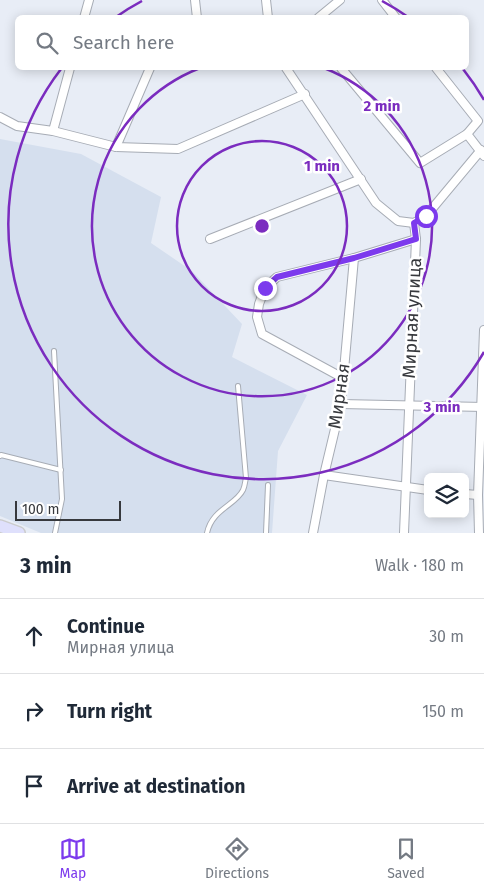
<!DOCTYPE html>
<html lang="en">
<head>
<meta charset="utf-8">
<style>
	body { margin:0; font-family:"Fira Sans",sans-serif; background:#f2f2f3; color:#1f2937 }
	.controls { position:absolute; right:15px; bottom:15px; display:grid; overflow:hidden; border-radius:8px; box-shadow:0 2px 12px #0003 }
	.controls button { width:45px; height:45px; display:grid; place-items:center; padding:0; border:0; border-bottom:1px solid #e0e1e3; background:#fff; color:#1f2937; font:25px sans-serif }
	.scale { position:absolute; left:15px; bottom:12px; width:106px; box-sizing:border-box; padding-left:5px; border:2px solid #37393d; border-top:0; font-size:14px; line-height:18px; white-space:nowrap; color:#37393d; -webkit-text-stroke:4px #fff; paint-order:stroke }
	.stop { position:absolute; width:15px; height:15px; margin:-11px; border:4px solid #7c3aed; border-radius:50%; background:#fff }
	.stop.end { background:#7c3aed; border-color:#fff; box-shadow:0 1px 5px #0008 }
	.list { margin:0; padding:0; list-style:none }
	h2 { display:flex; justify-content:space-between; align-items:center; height:65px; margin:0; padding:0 20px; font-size:21px }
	h2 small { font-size:16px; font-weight:400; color:#747a83 }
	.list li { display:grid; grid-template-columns:32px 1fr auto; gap:15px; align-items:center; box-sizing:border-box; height:75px; padding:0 20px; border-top:1px solid #e0e1e3 }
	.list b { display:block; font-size:19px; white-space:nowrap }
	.list p { margin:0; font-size:16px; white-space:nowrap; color:#747a83 }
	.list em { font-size:16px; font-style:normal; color:#747a83 }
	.icon { flex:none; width:28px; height:28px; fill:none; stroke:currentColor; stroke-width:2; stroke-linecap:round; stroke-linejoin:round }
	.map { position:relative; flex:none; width:484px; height:533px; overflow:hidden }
	.search { position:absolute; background:#fff; box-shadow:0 2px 12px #0003; left:15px; right:15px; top:15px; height:55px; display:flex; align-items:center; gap:12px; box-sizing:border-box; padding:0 18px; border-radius:8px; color:#747a83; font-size:19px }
	.sheet { height:290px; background:#fff }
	nav { display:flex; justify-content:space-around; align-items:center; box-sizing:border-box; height:70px; border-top:1px solid #e0e1e3; background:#fff; font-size:14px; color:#747a83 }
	nav a { display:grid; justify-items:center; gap:2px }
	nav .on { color:#7c3aed }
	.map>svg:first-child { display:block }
	.built { fill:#d5dfee }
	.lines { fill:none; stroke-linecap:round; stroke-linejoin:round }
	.service-casing { stroke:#a7acb5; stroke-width:6 }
	.minor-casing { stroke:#a7acb5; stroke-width:10 }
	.primary-casing { stroke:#cbcccd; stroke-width:14 }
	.service { stroke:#fff; stroke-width:4 }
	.minor { stroke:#fff; stroke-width:8 }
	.primary { stroke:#dfe0fc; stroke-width:11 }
	.route { stroke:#7c3aed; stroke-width:6 }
	.ring { fill:none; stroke:#7b2cbf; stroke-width:2.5 }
	.labels { text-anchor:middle; stroke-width:5; stroke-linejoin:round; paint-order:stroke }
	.street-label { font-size:18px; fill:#37393d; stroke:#fff }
	.centre { fill:#7b2cbf; stroke:#fff; stroke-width:2.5 }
	.ring-label { font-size:15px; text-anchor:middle; font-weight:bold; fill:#7b2cbf; stroke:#fff; stroke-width:5; stroke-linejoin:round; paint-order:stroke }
</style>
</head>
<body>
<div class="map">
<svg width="484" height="533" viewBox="0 0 484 533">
	<rect width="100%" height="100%" fill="#e8edf6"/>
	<path class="built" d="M0,139l81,15 80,43 -10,46 41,28 50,53 -10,33 75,38 -29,56 -6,82h-231l-41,-17z"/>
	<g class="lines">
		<g class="service-casing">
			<g id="service">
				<path d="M54,351l8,148 -7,34"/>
				<path d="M0,456l1,-1 60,15"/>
				<path d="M207,533c5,-24 29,-28 36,-43 2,-4 2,-9 3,-12l-8,-92"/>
				<path d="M266,533l2,-48"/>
			</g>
		</g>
		<g class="minor-casing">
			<g id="minor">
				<path d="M195,0l2,18"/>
				<path d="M266,0l2,18"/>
				<path d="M382,0l14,18"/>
				<path d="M84,18l5,-18"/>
				<path d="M318,18l22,-18"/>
				<path d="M286,68l90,135 22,18 16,2 12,-7 55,-66"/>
				<path d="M341,68l79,95 47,-29"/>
				<path d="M436,68l42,53 -11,13 17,22"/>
				<path d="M0,117l17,9 36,5 63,16 62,2 127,-55"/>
				<path d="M53,131l17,-63"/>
				<path d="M116,147l34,-79"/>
				<path d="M210,239l151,-60"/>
				<path d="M343,378l-81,-44 -5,-17 2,-13 6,-16 12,-11 77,-19 62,-19"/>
				<path d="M341,404l143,3"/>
				<path d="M324,475l104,15"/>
				<path d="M465,494l13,1"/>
				<path d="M313,533l11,-58 17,-71 13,-146"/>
				<path d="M404,533l12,-294 -2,-16"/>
				<path d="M479,533l-1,-38 6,-165"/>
			</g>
		</g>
		<g class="primary-casing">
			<path id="primary" d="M0,526l19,7"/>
		</g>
		<use href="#service" class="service"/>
		<use href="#minor" class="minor"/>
		<use href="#primary" class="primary"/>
	</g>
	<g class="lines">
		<path class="route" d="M265,288l12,-11 77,-19 62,-19 -2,-16 12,-7"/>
	</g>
	<g class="ring">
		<circle cx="262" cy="226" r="85"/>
		<path d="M324 68A170 170 0 1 1 200 68"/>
		<path d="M484 352A255 255 0 1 1 61 69M116 17A255 255 0 0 1 142 1M382 1A255 255 0 0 1 408 17M463 69A255 255 0 0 1 484 100"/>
	</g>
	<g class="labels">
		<g class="street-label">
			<text transform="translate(412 318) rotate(-87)" y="6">Мирная улица</text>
			<text transform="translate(339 396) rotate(-82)" y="6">Мирная</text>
		</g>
	</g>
	<circle cx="262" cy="226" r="8" class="centre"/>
	<g class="ring-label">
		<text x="382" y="111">2 min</text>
		<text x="322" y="171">1 min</text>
		<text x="442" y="412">3 min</text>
	</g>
</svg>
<div class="controls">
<button><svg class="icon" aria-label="layers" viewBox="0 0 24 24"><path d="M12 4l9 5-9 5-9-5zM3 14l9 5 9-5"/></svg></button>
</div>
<div class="scale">100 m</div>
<div class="stop" style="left:426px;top:216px"></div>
<div class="stop end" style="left:265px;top:288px"></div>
<div class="search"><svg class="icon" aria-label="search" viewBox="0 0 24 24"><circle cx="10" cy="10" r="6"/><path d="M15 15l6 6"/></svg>Search here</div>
</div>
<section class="sheet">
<h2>3 min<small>Walk · 180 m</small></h2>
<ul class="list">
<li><svg class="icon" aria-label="ahead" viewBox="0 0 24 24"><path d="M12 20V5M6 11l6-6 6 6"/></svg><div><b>Continue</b><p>Мирная улица</p></div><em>30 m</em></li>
<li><svg class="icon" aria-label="right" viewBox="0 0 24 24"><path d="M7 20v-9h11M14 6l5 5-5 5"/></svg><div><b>Turn right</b></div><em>150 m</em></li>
<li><svg class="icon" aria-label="arrive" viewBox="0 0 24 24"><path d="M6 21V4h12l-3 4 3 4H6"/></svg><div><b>Arrive at destination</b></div></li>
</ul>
</section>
<nav>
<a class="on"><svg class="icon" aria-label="map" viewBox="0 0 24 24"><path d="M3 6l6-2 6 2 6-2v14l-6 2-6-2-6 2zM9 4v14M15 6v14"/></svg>Map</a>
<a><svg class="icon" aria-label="directions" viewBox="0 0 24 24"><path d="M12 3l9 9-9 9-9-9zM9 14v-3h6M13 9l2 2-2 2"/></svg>Directions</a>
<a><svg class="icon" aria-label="saved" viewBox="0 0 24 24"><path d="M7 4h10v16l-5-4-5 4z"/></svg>Saved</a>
</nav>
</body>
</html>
